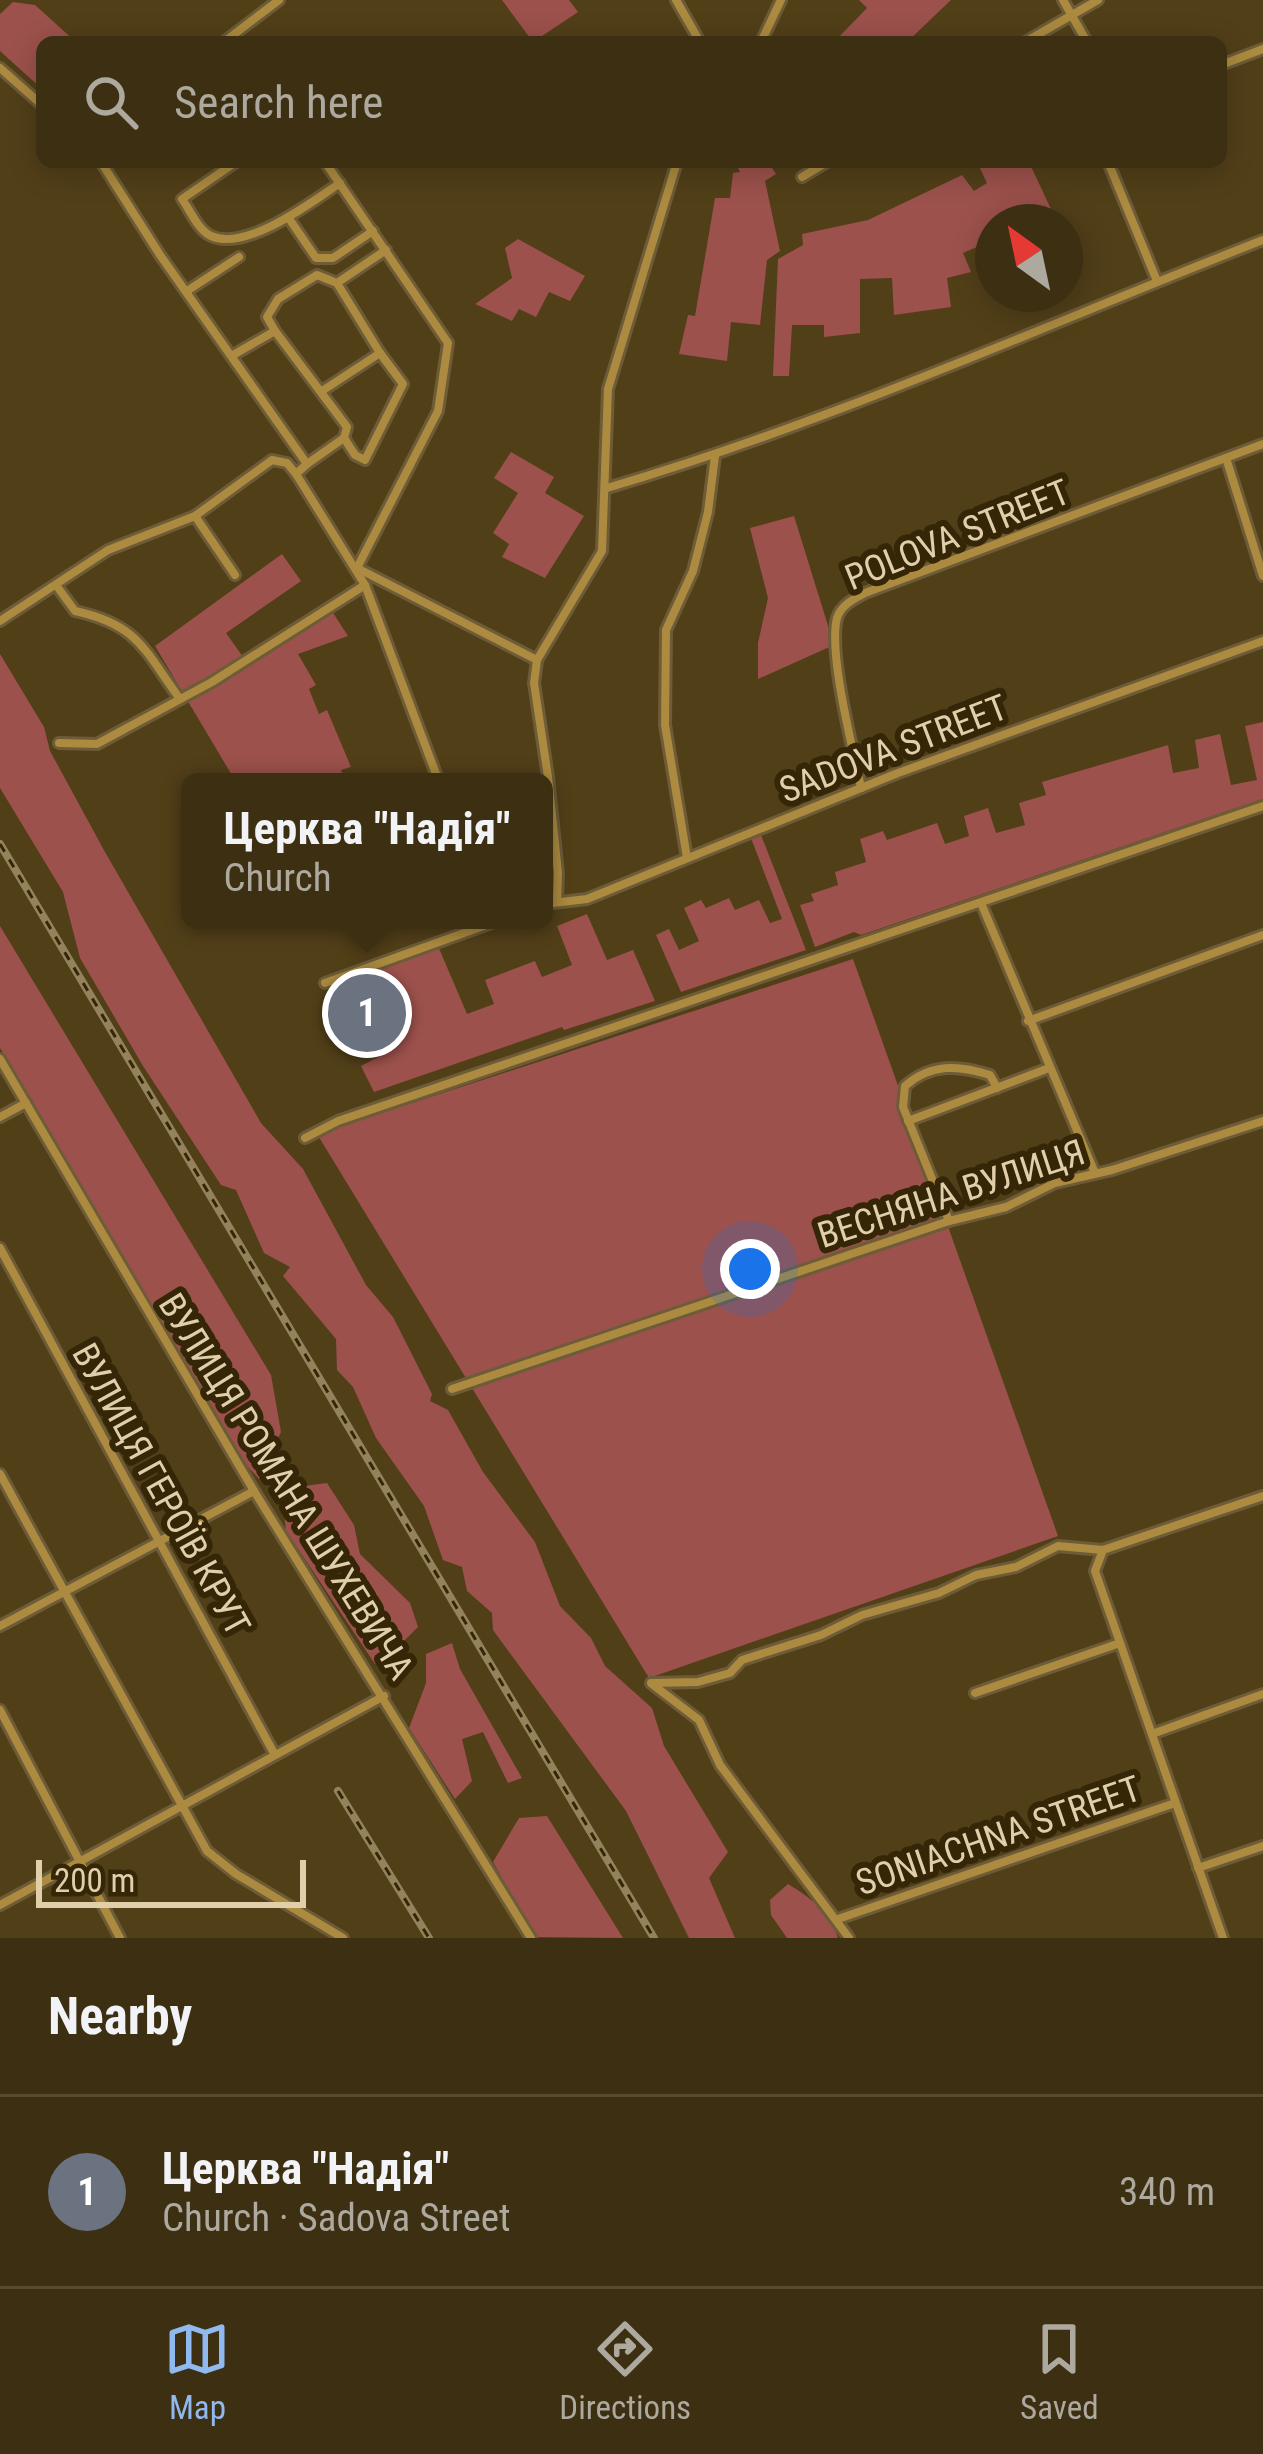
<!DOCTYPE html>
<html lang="en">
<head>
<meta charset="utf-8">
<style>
	body { margin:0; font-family:"Roboto Condensed",sans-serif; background:#44371b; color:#f1f3f6 }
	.compass { position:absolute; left:975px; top:204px; width:108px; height:108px; border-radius:50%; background:#3d2f12; box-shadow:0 6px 30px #0003; rotate:327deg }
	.scale { position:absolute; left:36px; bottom:30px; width:270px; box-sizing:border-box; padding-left:12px; border:6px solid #e1cfac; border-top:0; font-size:33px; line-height:42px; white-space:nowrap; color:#e1cfac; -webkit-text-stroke:9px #342606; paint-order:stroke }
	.you { position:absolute; left:750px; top:1269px; width:42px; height:42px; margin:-30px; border:9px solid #fff; border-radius:50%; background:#1a73e8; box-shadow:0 0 0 18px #1a73e833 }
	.badge { display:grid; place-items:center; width:78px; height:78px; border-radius:50%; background:#90b9f0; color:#fff; font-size:39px; font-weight:700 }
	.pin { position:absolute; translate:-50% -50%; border:6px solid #fff; box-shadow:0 3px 12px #0006 }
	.popup { position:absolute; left:181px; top:773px; width:372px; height:156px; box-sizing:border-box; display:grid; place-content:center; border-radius:18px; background:#3d2f12; filter:drop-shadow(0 3px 9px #0005); font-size:39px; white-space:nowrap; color:#ada99f }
	.popup b { font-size:45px; color:#f1f3f6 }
	.popup::after { content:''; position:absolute; left:50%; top:100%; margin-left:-24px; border:24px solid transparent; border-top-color:#3d2f12 }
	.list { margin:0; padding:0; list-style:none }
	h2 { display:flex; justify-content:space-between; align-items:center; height:156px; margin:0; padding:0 48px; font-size:51px }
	h2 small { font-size:39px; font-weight:400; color:#ada99f }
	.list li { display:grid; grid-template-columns:78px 1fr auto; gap:36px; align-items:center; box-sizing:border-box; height:192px; padding:0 48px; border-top:3px solid #564a32 }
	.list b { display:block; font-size:45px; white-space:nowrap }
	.list p { margin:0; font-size:39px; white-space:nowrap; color:#ada99f }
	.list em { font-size:39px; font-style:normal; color:#ada99f }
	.icon { flex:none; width:66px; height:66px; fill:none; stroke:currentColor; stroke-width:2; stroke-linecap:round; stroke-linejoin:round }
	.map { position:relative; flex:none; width:1263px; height:1938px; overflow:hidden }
	.search { position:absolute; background:#3d2f12; box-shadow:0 6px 30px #0003; left:36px; right:36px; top:36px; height:132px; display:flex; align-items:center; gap:30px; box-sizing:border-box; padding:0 42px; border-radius:18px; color:#ada99f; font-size:45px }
	.sheet { height:348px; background:#3d2f12 }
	nav { display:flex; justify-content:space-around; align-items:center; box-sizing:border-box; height:168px; border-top:3px solid #564a32; background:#3d2f12; font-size:33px; color:#ada99f }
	nav a { display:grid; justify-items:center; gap:6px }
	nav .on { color:#90b9f0 }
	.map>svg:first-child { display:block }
	.green { fill:#9c514c }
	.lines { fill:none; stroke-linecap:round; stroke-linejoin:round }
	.street-casing { stroke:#6d5c37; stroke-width:14 }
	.street { stroke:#ac8a3f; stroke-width:8 }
	.rail-casing { stroke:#94825d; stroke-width:8 }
	.rail { stroke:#342606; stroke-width:3; stroke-dasharray:9; stroke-linecap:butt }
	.labels { text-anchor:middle; stroke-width:12; stroke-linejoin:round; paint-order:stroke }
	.street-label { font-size:36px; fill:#e1cfac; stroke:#342606 }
</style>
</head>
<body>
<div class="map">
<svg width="1263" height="1938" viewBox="0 0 1263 1938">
	<rect width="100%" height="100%" fill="#513f18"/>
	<g class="green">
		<path d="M502,0h67l9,12 -45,30z"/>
		<path d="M859,0h92l-44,42h-73l33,-34z"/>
		<path d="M13,2l22,3 41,37h-34v47l-42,-38v-37z"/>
		<path d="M735,162h33l8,12 -11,7 15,70 -13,9 -7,65 -29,-3 -4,39 -48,-7 9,-39 7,1 20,-118h15l3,-25 7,-1z"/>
		<path d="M977,162h52l28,60h-64v18l-30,13 8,19 -24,6 4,29 -57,8 -2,-37 -32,1v54l-36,4v-12h-32l-3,51h-16l5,-117 25,-14 -1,-11 66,-14 94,-45 12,16 13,-8z"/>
		<path d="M518,239l67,37 -15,25 -21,-9 -13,25 -17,-8 -7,12 -37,-17 37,-26 -7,-30z"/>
		<path d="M511,452l43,25 -9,16 39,23 -39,62 -43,-21 7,-13 -16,-11 25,-40 -24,-15z"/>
		<path d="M794,516l40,129 -76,34v-36l10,-45 -18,-70z"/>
		<path d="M282,554l19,27 -75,52 17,24 83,-55 22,34 -50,18 18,31 -7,4 10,25 8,-4 24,57 -10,3 5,12h-110l-81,-136z"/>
		<path d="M0,654l44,73 6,24 55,101 156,271 42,46 63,116 27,32 39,77 -2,7 18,9 35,62 52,70 25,64 31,32 14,28 47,42 12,38 64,106 -19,26 26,60h-46l-63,-127 -133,-181 -1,-17 -25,-22 -5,-24 -19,-7 -19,-54 -48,-68 -23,-51 -16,-17 -1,-31 -53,-63 7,-9 -26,-14 -28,-63 -15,-5 -78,-119 -63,-108 -17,-66 -63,-104z"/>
		<path d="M1263,722v77l-402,136 -7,-3 -39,15 -15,-42 14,-4 -3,-7 27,-9 -3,-13 31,-10 -6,-23 23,-8 4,9 50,-17 8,21 24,-8 -5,-20 24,-8 8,25 29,-8 -6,-22 27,-8 -4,-13 126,-37 5,28 26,-5 -4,-28 25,-6 11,51 26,-5 -12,-54z"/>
		<path d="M761,835l45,115 -125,42 -25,-57 13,-6 10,21 20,-9 -15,-33 17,-8 5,8 23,-10 6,12 24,-10 11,23 12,-4 -31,-81z"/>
		<path d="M587,914l20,46 26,-10 22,51 -91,29 -2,-3 -188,65 -13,-26 19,-10 -8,-17 31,-16 -25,-53 60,-24 29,68 27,-10 -9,-24 50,-19 7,16 30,-12 -15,-39z"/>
		<path d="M0,926l271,449 10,57 -22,47 -12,-13 -247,-418z"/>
		<path d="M853,959l205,577 -409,142 -332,-544z"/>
		<path d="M327,1483l27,42 6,29 50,49 8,24 -30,30 -13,7 -89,-133 -2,-20 20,-25z"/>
		<path d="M452,1643l8,26 62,109 -14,5 -25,-51 -21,7 10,42 -17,18 -46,-71 17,-45v-29z"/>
		<path d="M547,1816l76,122 -88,-1 -42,-75 26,-44z"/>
		<path d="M788,1884c23,14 42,28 50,54h-51l-16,-23 -1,-15z"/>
	</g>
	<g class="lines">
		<g class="street-casing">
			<g id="street">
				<path d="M676,0l24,42"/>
				<path d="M1063,0l24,42"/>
				<path d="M224,42l55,-42"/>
				<path d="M761,42l20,-42"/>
				<path d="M1025,42l73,-42"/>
				<path d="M1221,65l42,-16"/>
				<path d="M0,68l42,37"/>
				<path d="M101,162l59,93 147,209 -11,10 69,111 74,197"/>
				<path d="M236,162l-54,37c8,11 16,31 29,37 35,16 101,-34 129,-53"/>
				<path d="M325,162l123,181 -10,68 -81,157 180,92"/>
				<path d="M1108,162l49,119"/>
				<path d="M802,177l25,-15"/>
				<path d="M288,217l28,41h17l40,-27"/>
				<path d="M187,291l52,-34"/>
				<path d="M275,331l-8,-14 11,-18 39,-24 20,8"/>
				<path d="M380,353l-43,-70 49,-33"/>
				<path d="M233,355l42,-24 72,96 -3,11 -37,26"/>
				<path d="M322,391l58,-38 23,31 -38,76 -10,-5 -11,-17"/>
				<path d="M1226,458l37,118"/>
				<path d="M607,488c225,-66 438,-163 656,-248"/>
				<path d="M195,516l40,59"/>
				<path d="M56,585l19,26c64,14 69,39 105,88"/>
				<path d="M0,621l108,-71 87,-34 77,-56 15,3 9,11"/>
				<path d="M59,743l38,1 115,-62 153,-97"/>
				<path d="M861,788c-8,-39 -33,-135 -24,-170 4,-13 17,-19 28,-25l398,-149"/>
				<path d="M687,858l-22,-133 1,-95 27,-59 15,-59 7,-56"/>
				<path d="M557,900l1,-27 -10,-96 -14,-94 3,-23 65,-109 6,-162 69,-227"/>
				<path d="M981,903l114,270"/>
				<path d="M544,904l43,-5 311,-126 365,-132"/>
				<path d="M325,983l175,-63"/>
				<path d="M1028,1021l235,-86"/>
				<path d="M0,1059l254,432 277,447"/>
				<path d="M0,1117l26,-14"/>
				<path d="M908,1121l141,-53"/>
				<path d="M305,1138l33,-17 925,-315"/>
				<path d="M949,1221l-46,-114 2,-21c26,-23 54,-21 85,-11l7,13"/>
				<path d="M0,1248l275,507"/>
				<path d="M452,1389l497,-168 57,-14 49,-24 57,-13 151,-49"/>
				<path d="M0,1474l207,377 29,23 107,64"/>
				<path d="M1103,1550l-8,21 128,367"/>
				<path d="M0,1626l254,-135"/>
				<path d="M651,1683l47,-1 32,-9 12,-13 79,-25 41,-20 77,-22 37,-18 40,-8 42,-21 45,4 160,-54"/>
				<path d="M652,1684l47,36 21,45 129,173"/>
				<path d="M975,1693l145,-50"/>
				<path d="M0,1710l120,228"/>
				<path d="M1152,1734l111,-40"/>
				<path d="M1198,1868l65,-22"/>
				<path d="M0,1905l384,-209"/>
				<path d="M838,1919l337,-116"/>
			</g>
		</g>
		<use href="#street" class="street"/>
		<g class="rail-casing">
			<g id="rail">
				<path d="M0,844l654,1094"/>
				<path d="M338,1791l91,147"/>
			</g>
		</g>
		<use href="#rail" class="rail"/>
	</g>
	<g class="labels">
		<g class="street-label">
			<text transform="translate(957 534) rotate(-22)" y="13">POLOVA STREET</text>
			<text transform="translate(893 748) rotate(-21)" y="13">SADOVA STREET</text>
			<text transform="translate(951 1193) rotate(-18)" y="13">ВЕСНЯНА ВУЛИЦЯ</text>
			<text transform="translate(287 1486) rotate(58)" y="13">ВУЛИЦЯ РОМАНА ШУХЕВИЧА</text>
			<text transform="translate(162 1489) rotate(61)" y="13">ВУЛИЦЯ ГЕРОЇВ КРУТ</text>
			<text transform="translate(998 1835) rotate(-19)" y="13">SONIACHNA STREET</text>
		</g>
	</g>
</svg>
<svg class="compass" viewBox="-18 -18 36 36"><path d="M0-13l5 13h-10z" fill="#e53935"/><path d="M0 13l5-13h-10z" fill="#ada99f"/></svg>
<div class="scale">200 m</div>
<div class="you"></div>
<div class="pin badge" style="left:367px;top:1013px;background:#6b7280">1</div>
<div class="popup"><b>Церква &quot;Надія&quot;</b>Church</div>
<div class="search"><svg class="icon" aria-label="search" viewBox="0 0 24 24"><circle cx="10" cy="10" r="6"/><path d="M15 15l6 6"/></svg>Search here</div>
</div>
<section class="sheet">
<h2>Nearby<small></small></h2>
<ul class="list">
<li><span class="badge" style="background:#6b7280">1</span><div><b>Церква &quot;Надія&quot;</b><p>Church · Sadova Street</p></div><em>340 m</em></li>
</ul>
</section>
<nav>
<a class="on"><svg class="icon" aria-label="map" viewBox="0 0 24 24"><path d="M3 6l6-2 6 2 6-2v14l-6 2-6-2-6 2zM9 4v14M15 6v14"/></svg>Map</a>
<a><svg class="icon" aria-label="directions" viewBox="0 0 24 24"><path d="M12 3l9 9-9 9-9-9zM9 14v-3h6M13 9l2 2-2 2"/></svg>Directions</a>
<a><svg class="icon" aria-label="saved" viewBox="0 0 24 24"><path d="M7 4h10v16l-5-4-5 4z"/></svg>Saved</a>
</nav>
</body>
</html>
